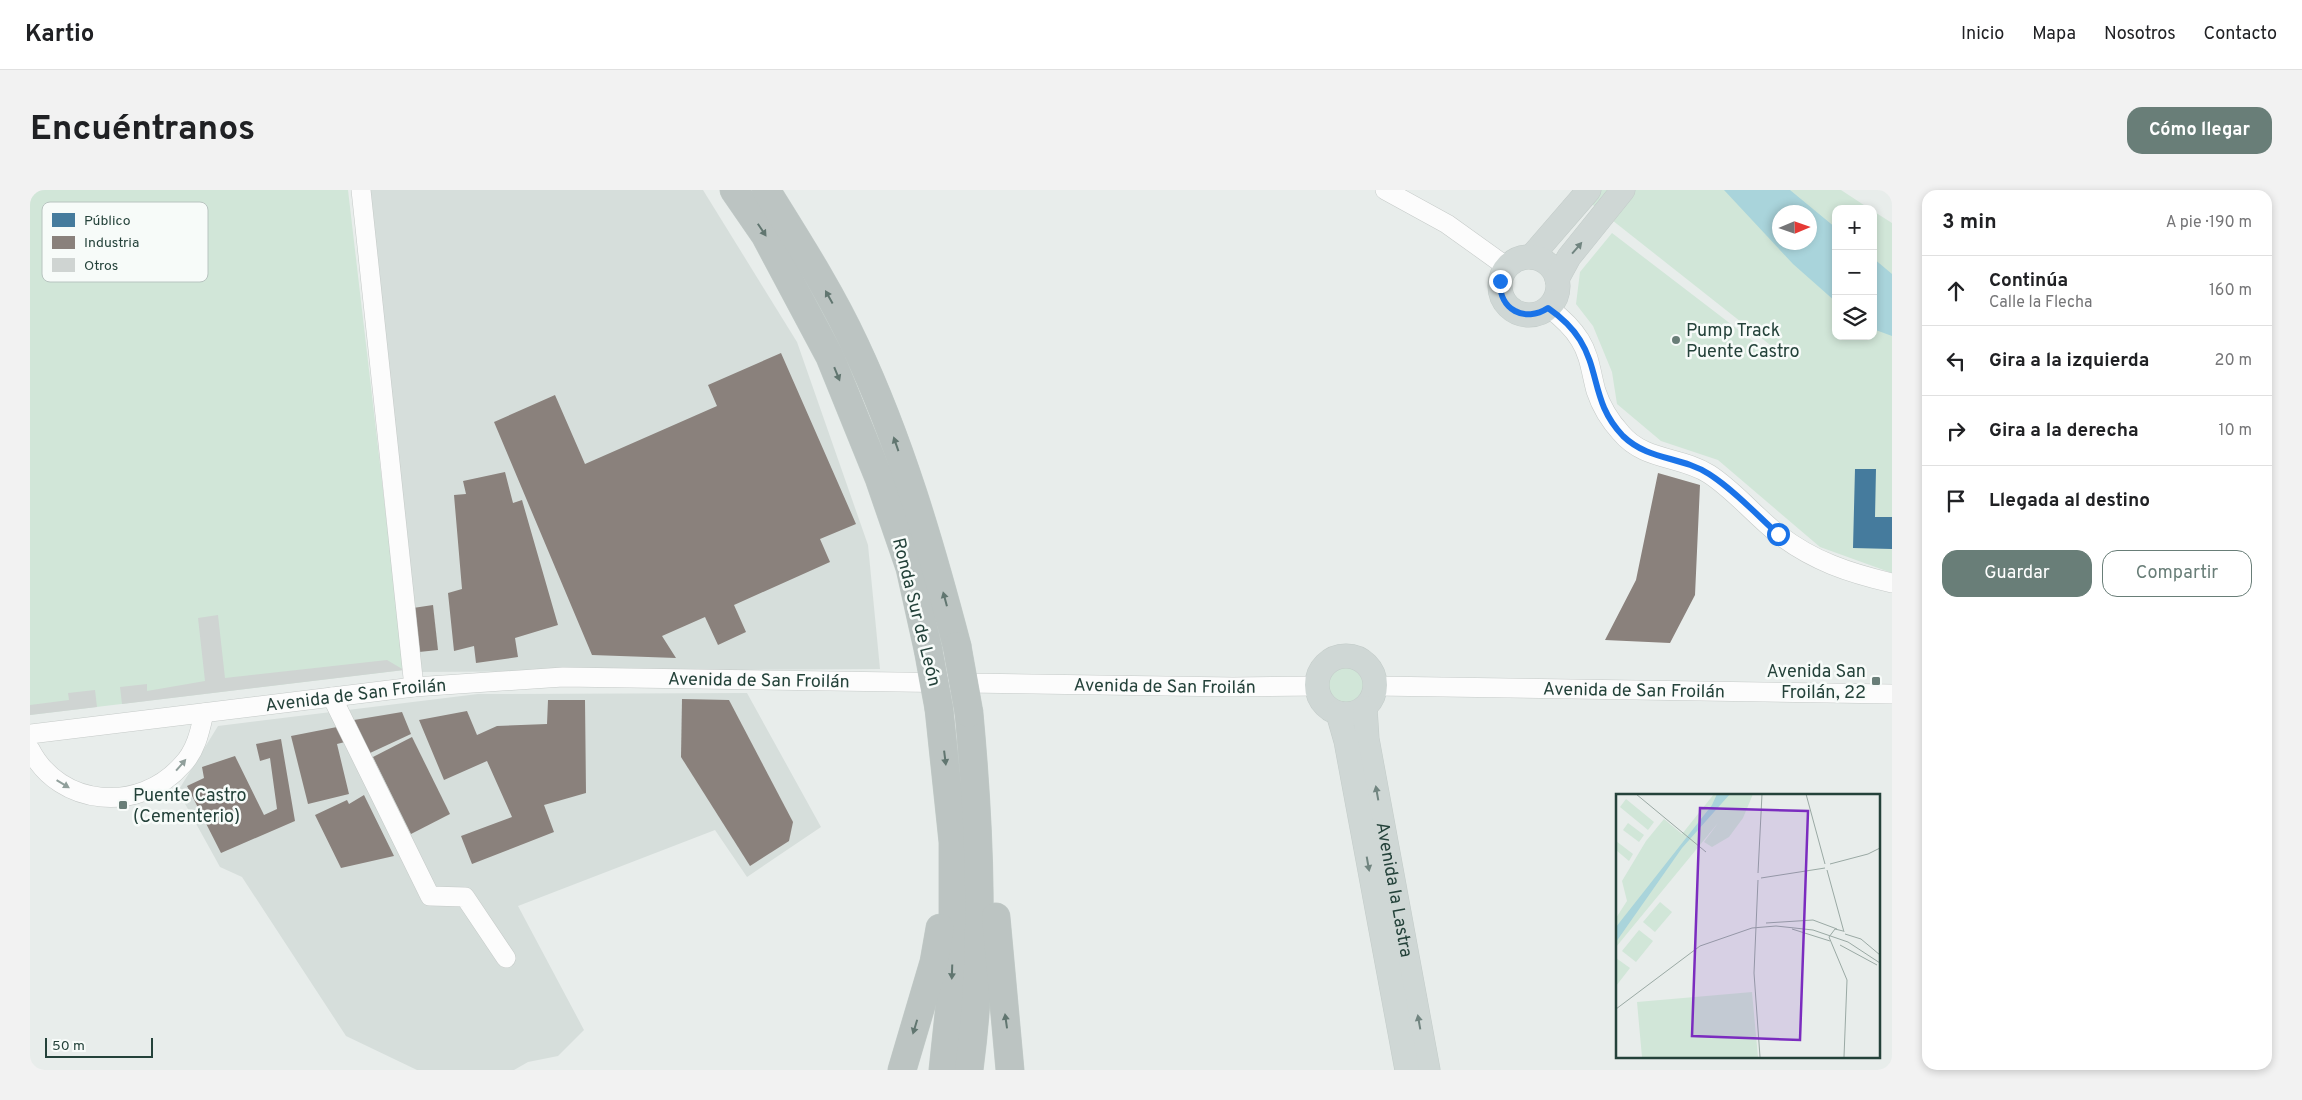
<!DOCTYPE html>
<html lang="es">
<head>
<meta charset="utf-8">
<style>
	body { margin:0; font-family:Overpass,sans-serif; background:#f2f2f2; color:#202124 }
	.controls { position:absolute; right:15px; top:15px; display:grid; overflow:hidden; border-radius:10px; box-shadow:0 2px 8px #0003 }
	.controls button { width:45px; height:45px; display:grid; place-items:center; padding:0; border:0; border-bottom:1px solid #e0e0e0; background:#fff; color:#202124; font:25px sans-serif }
	.compass { position:absolute; left:1742px; top:15px; width:45px; height:45px; border-radius:50%; background:#fff; box-shadow:0 2px 8px #0003; rotate:88deg }
	.scale { position:absolute; left:15px; bottom:12px; width:108px; box-sizing:border-box; padding-left:5px; border:2px solid #24423a; border-top:0; font-size:14px; line-height:18px; white-space:nowrap; color:#24423a; -webkit-text-stroke:4px #f7fbf9; paint-order:stroke }
	.stop { position:absolute; width:15px; height:15px; margin:-11px; border:4px solid #1a73e8; border-radius:50%; background:#fff }
	.stop.end { background:#1a73e8; border-color:#fff; box-shadow:0 1px 5px #0008 }
	.list { margin:0; padding:0; list-style:none }
	h2 { display:flex; justify-content:space-between; align-items:center; height:65px; margin:0; padding:0 20px; font-size:21px }
	h2 small { font-size:16px; font-weight:400; color:#757577 }
	.list li { display:grid; grid-template-columns:32px 1fr auto; gap:15px; align-items:center; box-sizing:border-box; height:70px; padding:0 20px; border-top:1px solid #e0e0e0 }
	.list b { display:block; font-size:19px; white-space:nowrap }
	.list p { margin:0; font-size:16px; white-space:nowrap; color:#757577 }
	.list em { font-size:16px; font-style:normal; color:#757577 }
	.actions { display:flex; gap:10px; padding:15px 20px }
	.actions a { flex:1; padding:11px 0; border:1px solid #697e78; border-radius:15px; text-align:center; font-size:18px; color:#697e78 }
	.actions .main { background:#697e78; color:#fff }
	.icon { flex:none; width:28px; height:28px; fill:none; stroke:currentColor; stroke-width:2; stroke-linecap:round; stroke-linejoin:round }
	.map { position:relative; flex:none; width:1862px; height:880px; overflow:hidden; border-radius:15px }
	header { display:flex; align-items:center; gap:30px; box-sizing:border-box; height:70px; padding:0 25px; background:#fff; border-bottom:1px solid #e0e0e0 }
	header strong { font-size:24px }
	nav { display:flex; gap:28px; margin-inline-start:auto; font-size:18px }
	.intro { display:flex; align-items:center; justify-content:space-between; box-sizing:border-box; height:120px; padding:0 30px }
	h1 { margin:0; font-size:35px }
	.button { padding:12px 22px; border-radius:15px; background:#697e78; color:#fff; font-size:18px; font-weight:700 }
	main { display:flex; gap:30px; padding:0 30px }
	aside { flex:1; background:#fff; border-radius:15px; box-shadow:0 2px 8px #0003 }
	.map>svg:first-child { display:block }
	.built { fill:#d6dedb }
	.green { fill:#d1e6d8; fill-rule:evenodd }
	.water { fill:#a9d4db; fill-rule:evenodd }
	.public { fill:#457b9d }
	.industry { fill:#8a817c }
	.building { fill:#cfd4d2 }
	.lines { fill:none; stroke-linecap:round; stroke-linejoin:round }
	.minor-casing { stroke:#c5cac8; stroke-width:20 }
	.major-casing { stroke:#c3ccc9; stroke-width:25 }
	.highway-casing { stroke:#c3ccc9; stroke-width:29 }
	.minor { stroke:#fcfcfc; stroke-width:19 }
	.major { stroke:#cfd7d5; stroke-width:24 }
	.highway { stroke:#bcc4c2; stroke-width:28 }
	.highway-bridge-casing { stroke:#c3ccc9; stroke-width:29; stroke-linecap:butt }
	.highway-bridge { stroke:#bcc4c2; stroke-width:28 }
	.oneway { fill:#617670 }
	.oneway2 { fill:#718580 }
	.oneway3 { fill:#909f9b }
	.route { stroke:#1a73e8; stroke-width:6 }
	.poi-dot { fill:#697e78; stroke:#f7fbf9; stroke-width:2 }
	.labels { text-anchor:middle; stroke-width:5; stroke-linejoin:round; paint-order:stroke }
	.poi-label { font-size:18px; fill:#24423a; stroke:#f7fbf9; text-anchor:start }
	.street-label { font-size:18px; fill:#24423a; stroke:#f7fbf9 }
	.inset-road { fill:none; stroke:#9aa9a4; stroke-width:1 }
	.view { fill:#7b2cbf; fill-opacity:0.15; stroke:#7b2cbf; stroke-width:2.5 }
	.inset-edge { fill:none; stroke:#24423a; stroke-width:2.5 }
	.key { fill:#f7fbf9; stroke:#b8c4c0; stroke-width:1 }
	.key-label { font-size:14px; fill:#24423a }
</style>
</head>
<body>
<header>
<strong>Kartio</strong>
<nav><a>Inicio</a><a>Mapa</a><a>Nosotros</a><a>Contacto</a></nav>
</header>
<div class="intro"><h1>Encuéntranos</h1><a class="button">Cómo llegar</a></div>
<main>
<div class="map">
<svg width="1862" height="880" viewBox="0 0 1862 880">
	<rect width="100%" height="100%" fill="#e8edeb"/>
	<g class="built">
		<path d="M334,0h339l94,152 71,203 12,124 -467,3z"/>
		<path d="M717,503l74,134 -74,50 -32,-47 -197,76 66,124 -26,26 -30,6 -14,8h-97l-71,-34 -104,-159 -22,-10 -42,-76 40,-65 260,-32z"/>
	</g>
	<g class="green">
		<path d="M0,0h318l56,480 -374,45z"/>
		<path d="M1544,0h267l29,19h-34v127h37v-125l19,12v350l-72,-26 -102,-87 -57,-19 -44,-37 -5,-32 -19,-46 -17,-22 4,-32 32,-39 158,121 4,-6zM1750,22h30v30h-30z"/>
		<circle cx="1316" cy="495" r="22"/>
	</g>
	<g class="water">
		<path d="M1694,0h66l46,38v74l-43,-38zM1750,22h30v30h-30z"/>
		<path d="M1843,68l19,16v62l-19,-7z"/>
	</g>
	<path class="public" d="M1825,279h21l-1,48h17v32l-39,-1z"/>
	<g class="industry">
		<path d="M751,163l75,171 -36,15 10,23 -96,43 12,27 -28,13 -13,-28 -43,19 14,22 -84,-3 -98,-233 61,-27 30,69 132,-58 -9,-21z"/>
		<path d="M475,282l8,31 9,-3 36,125 -43,13 3,19 -42,6 -2,-17 -20,5 -6,-58 14,-4 -8,-94 12,-1 -3,-13z"/>
		<path d="M1628,283l42,12 -5,110 -25,48 -65,-3 31,-60z"/>
		<path d="M403,415l5,45 -19,2 -6,-44z"/>
		<path d="M652,509l47,1 64,122 -4,19 -39,25 -69,-109z"/>
		<path d="M518,510h37l1,93 -42,12 10,27 -82,32 -11,-28 51,-19 -25,-56 -43,19 -25,-60 48,-9 10,24 20,-9 50,-2z"/>
		<path d="M372,522l9,22 -41,19 -16,-33z"/>
		<path d="M307,537l8,15 -8,2 12,50 -41,10 -17,-68z"/>
		<path d="M382,547l38,77 -39,20 -38,-77z"/>
		<path d="M251,549l14,82 -74,32 -34,-67 17,-8 -2,-11 33,-11 29,59 13,-6 -7,-51 -10,3 -4,-17z"/>
		<path d="M334,605l30,61 -53,12 -26,-53 32,-15 2,4z"/>
	</g>
	<g class="building">
		<path d="M188,425l7,63 162,-18 17,10 -282,34 -2,-17 27,-3v7l58,-10 -7,-63z"/>
		<path d="M65,500l2,17 -67,8v-10l39,-5 -1,-7z"/>
	</g>
	<g class="lines">
		<g class="minor-casing">
			<g id="minor">
				<path d="M331,0l53,497"/>
				<path d="M1355,0l62,34 60,43"/>
				<path d="M1519,118c12,9 23,19 31,32 10,16 11,33 16,51 5,15 14,30 25,42 23,28 60,23 88,41 25,16 45,41 69,60 35,27 71,39 114,49"/>
				<path id="s1" d="M1346,496l516,8"/>
				<path d="M302,507l98,199 35,1 41,61"/>
				<path id="s2" d="M0,544l384,-47 149,-10 670,10 84,-1"/>
				<path d="M0,559c30,59 110,64 152,16 14,-14 18,-34 22,-52"/>
			</g>
		</g>
		<g class="major-casing">
			<g id="major">
				<path d="M1501,67l58,-67"/>
				<circle cx="1499" cy="96" r="29"/>
				<path d="M1527,89l12,-22 54,-67"/>
				<circle cx="1316" cy="495" r="29"/>
				<path id="s3" d="M1335,518l2,31 61,331"/>
				<path d="M1308,523l8,28 61,329"/>
			</g>
		</g>
		<g class="highway-casing">
			<g id="highway">
				<path d="M704,0l31,45 65,122 49,121 31,90 18,81"/>
				<path d="M736,0c31,50 64,101 89,155 45,96 75,198 102,301"/>
				<path d="M909,519l14,133v134l-10,94"/>
				<path d="M939,523c11,119 16,239 0,357"/>
				<path d="M966,727l14,153"/>
				<path d="M872,880l32,-108 6,-34"/>
			</g>
		</g>
		<use href="#minor" class="minor"/>
		<use href="#major" class="major"/>
		<use href="#highway" class="highway"/>
		<g class="highway-bridge-casing">
			<g id="highway-bridge">
				<path d="M927,456l12,67"/>
				<path d="M898,459l11,60"/>
			</g>
		</g>
		<use href="#highway-bridge" class="highway-bridge"/>
	</g>
	<defs><path id="oneway-solid" d="M-6-.8H1V-3.2L6.5 0L1 3.2V.8H-6Z" transform="scale(1.25)"/></defs>
	<g class="oneway">
		<use href="#oneway-solid" transform="translate(732 40) rotate(56)"/>
		<use href="#oneway-solid" transform="translate(799 107) rotate(-119)"/>
		<use href="#oneway-solid" transform="translate(807 184) rotate(68)"/>
		<use href="#oneway-solid" transform="translate(866 254) rotate(-109)"/>
		<use href="#oneway-solid" transform="translate(915 409) rotate(-105)"/>
		<use href="#oneway-solid" transform="translate(915 568) rotate(83)"/>
		<use href="#oneway-solid" transform="translate(922 782) rotate(92)"/>
		<use href="#oneway-solid" transform="translate(976 831) rotate(-98)"/>
		<use href="#oneway-solid" transform="translate(885 837) rotate(107)"/>
	</g>
	<g class="oneway2">
		<use href="#oneway-solid" transform="translate(1547 58) rotate(-49)"/>
		<use href="#oneway-solid" transform="translate(1347 603) rotate(-100)"/>
		<use href="#oneway-solid" transform="translate(1338 674) rotate(80)"/>
		<use href="#oneway-solid" transform="translate(1389 832) rotate(-100)"/>
	</g>
	<g class="oneway3">
		<use href="#oneway-solid" transform="translate(151 575) rotate(-49)"/>
		<use href="#oneway-solid" transform="translate(33 594) rotate(31)"/>
	</g>
	<g class="lines">
		<path class="route" d="M1470,91c-1,29 25,42 48,27 13,9 24,19 32,32 20,32 12,64 43,96 26,25 58,20 86,38 25,16 47,40 69,60"/>
	</g>
	<g class="poi-dot">
		<circle cx="1646" cy="150" r="5"/>
		<rect x="1841" y="486" width="10" height="10" rx="2.5"/>
		<rect x="88" y="610" width="10" height="10" rx="2.5"/>
	</g>
	<g class="labels">
		<g class="poi-label">
			<text x="1656" y="146">Pump Track<tspan x="1656" dy="21">Puente Castro</tspan></text>
			<text x="1836" y="487" text-anchor="end">Avenida San<tspan x="1836" dy="21">Froilán, 22</tspan></text>
			<text x="103" y="611">Puente Castro<tspan x="103" dy="21">(Cementerio)</tspan></text>
		</g>
		<g class="street-label">
			<text transform="translate(887 422) rotate(76)" y="6">Ronda Sur de León</text>
			<text dy="6" stroke="none"><textPath href="#s2" startOffset="732">Avenida de San Froilán</textPath></text>
			<text dy="6" stroke="none"><textPath href="#s2" startOffset="1138">Avenida de San Froilán</textPath></text>
			<text dy="6" stroke="none"><textPath href="#s1" startOffset="258">Avenida de San Froilán</textPath></text>
			<text dy="6" stroke="none"><textPath href="#s2" startOffset="328">Avenida de San Froilán</textPath></text>
			<text dy="6" stroke="none"><textPath href="#s3" startOffset="184">Avenida la Lastra</textPath></text>
		</g>
	</g>
	<g transform="translate(1586 604)">
		<rect width="264" height="264" fill="#e8edeb"/>
		<path d="M98,0h39l-10,24 -14,19 -17,10 -8,-5 14,-19 -102,124v-29l11,-17 -5,-20 24,-40 18,-22 18,15zM10,5l28,23 -6,8 -28,-23zM12,29l16,12 -5,7 -16,-12zM0,47l17,13 -4,7 -13,-11zM44,108l12,10 -17,20 -12,-10zM23,136l14,11 -17,21 -14,-11zM0,164l14,10 -14,18zM136,198l6,65h-116l-5,-55z" fill="#d1e6d8"/>
		<path d="M101,0h13l-48,54 -66,94v-15l96,-122z" fill="#a9d4db"/>
		<path class="inset-road" d="M20,0l70,58M190,0l19,70M214,70l38,-10 12,-6M211,76l17,62M142,79l4,-79M145,84l64,-10M142,86l-4,93 6,84M150,129l47,-3 24,9M176,135l38,12M227,137l-8,-2 -6,8 18,43 -3,77M229,140l16,5 19,16M224,151l37,20M0,215l84,-63 52,-18 24,-2 37,4 35,12 32,21"/>
		<path class="view" d="M84,14l108,3 -8,229 -108,-4z"/>
		<rect width="264" height="264" class="inset-edge"/>
	</g>
	<rect x="12" y="12" width="166" height="80" rx="8" class="key"/>
	<rect x="22" y="23" width="23" height="14" fill="#457b9d"/>
	<rect x="22" y="46" width="23" height="13" fill="#8a817c"/>
	<rect x="22" y="68" width="23" height="14" fill="#cfd4d2"/>
	<g class="key-label">
		<text x="54" y="35">Público</text>
		<text x="54" y="57">Industria</text>
		<text x="54" y="80">Otros</text>
	</g>
</svg>
<div class="controls">
<button>+</button>
<button>−</button>
<button><svg class="icon" aria-label="layers" viewBox="0 0 24 24"><path d="M12 4l9 5-9 5-9-5zM3 14l9 5 9-5"/></svg></button>
</div>
<svg class="compass" viewBox="-18 -18 36 36"><path d="M0-13l5 13h-10z" fill="#e53935"/><path d="M0 13l5-13h-10z" fill="#757577"/></svg>
<div class="scale">50 m</div>
<div class="stop" style="left:1748px;top:344px"></div>
<div class="stop end" style="left:1470px;top:91px"></div>
</div>
<aside>
<h2>3 min<small>A pie · 190 m</small></h2>
<ul class="list">
<li><svg class="icon" aria-label="ahead" viewBox="0 0 24 24"><path d="M12 20V5M6 11l6-6 6 6"/></svg><div><b>Continúa</b><p>Calle la Flecha</p></div><em>160 m</em></li>
<li><svg class="icon" aria-label="left" viewBox="0 0 24 24"><path d="M17 20v-9H6M10 6l-5 5 5 5"/></svg><div><b>Gira a la izquierda</b></div><em>20 m</em></li>
<li><svg class="icon" aria-label="right" viewBox="0 0 24 24"><path d="M7 20v-9h11M14 6l5 5-5 5"/></svg><div><b>Gira a la derecha</b></div><em>10 m</em></li>
<li><svg class="icon" aria-label="arrive" viewBox="0 0 24 24"><path d="M6 21V4h12l-3 4 3 4H6"/></svg><div><b>Llegada al destino</b></div></li>
</ul>
<div class="actions"><a class="main">Guardar</a><a>Compartir</a></div>
</aside>
</main>
</body>
</html>
